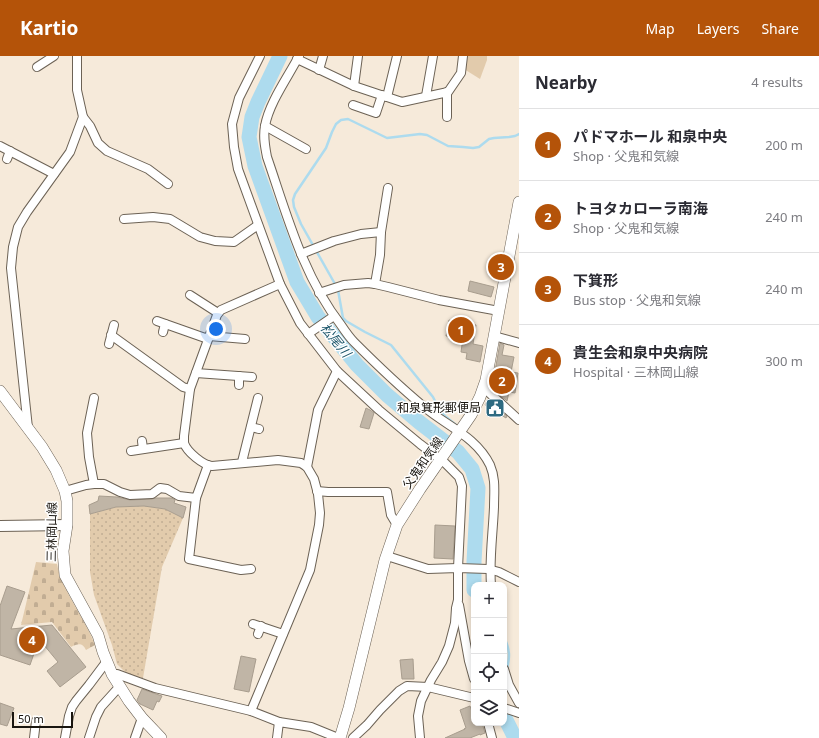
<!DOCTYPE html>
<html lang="en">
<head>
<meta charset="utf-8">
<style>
	body { margin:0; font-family:"Noto Sans","Noto Sans JP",sans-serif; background:#f2f2f3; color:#2b2b33 }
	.controls { position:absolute; right:12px; bottom:12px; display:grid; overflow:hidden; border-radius:8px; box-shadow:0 2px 6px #0003 }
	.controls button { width:36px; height:36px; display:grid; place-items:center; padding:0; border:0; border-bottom:1px solid #e1e1e2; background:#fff; color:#2b2b33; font:20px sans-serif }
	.scale { position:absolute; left:12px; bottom:10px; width:61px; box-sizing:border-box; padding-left:4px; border:2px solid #19150f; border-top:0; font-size:11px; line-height:14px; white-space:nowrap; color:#19150f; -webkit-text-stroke:3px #fff; paint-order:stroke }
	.you { position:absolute; left:216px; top:273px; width:14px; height:14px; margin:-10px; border:3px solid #fff; border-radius:50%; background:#1a73e8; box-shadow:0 0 0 6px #1a73e833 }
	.badge { display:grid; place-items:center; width:26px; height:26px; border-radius:50%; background:#b45309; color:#fff; font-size:13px; font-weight:700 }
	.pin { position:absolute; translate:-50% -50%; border:2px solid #fff; box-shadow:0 1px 4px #0006 }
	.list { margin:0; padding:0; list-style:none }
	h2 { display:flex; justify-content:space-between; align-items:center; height:52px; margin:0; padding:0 16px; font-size:17px }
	h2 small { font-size:13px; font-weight:400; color:#7c7c81 }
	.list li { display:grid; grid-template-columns:26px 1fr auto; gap:12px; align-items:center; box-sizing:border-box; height:72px; padding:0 16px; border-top:1px solid #e1e1e2 }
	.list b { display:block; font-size:15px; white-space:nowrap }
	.list p { margin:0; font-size:13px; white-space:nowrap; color:#7c7c81 }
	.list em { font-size:13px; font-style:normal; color:#7c7c81 }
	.icon { flex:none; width:22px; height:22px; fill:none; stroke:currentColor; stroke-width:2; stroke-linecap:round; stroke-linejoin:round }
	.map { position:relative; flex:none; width:519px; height:682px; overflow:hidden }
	header { display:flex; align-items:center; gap:24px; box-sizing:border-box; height:56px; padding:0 20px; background:#b45309; color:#fff }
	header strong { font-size:19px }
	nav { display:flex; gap:22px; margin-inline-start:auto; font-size:14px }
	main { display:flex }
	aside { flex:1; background:#fff }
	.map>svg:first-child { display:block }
	.grass { fill:url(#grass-dots) }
	.cemetery { fill:url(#cemetery-stones) }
	.park { fill:#e2cbac }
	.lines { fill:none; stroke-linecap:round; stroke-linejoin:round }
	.stream { stroke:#addbee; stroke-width:2.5 }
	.river { stroke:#addbee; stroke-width:15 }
	.building { fill:#c0b5a6; stroke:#a89d8e }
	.minor-casing { stroke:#6c6255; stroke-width:10 }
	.tertiary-casing { stroke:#6c6255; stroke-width:12 }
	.secondary-casing { stroke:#6c6255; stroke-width:12 }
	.minor { stroke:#fff; stroke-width:8 }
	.tertiary { stroke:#fff; stroke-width:10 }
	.secondary { stroke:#fff; stroke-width:11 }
	.labels { text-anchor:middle; stroke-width:3; stroke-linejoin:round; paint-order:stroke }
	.poi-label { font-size:12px; fill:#19150f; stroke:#fff; text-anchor:end }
	.street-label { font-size:12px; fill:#19150f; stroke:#fff }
	.water-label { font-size:13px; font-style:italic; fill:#1b556a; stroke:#fff }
</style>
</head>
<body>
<header>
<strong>Kartio</strong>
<nav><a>Map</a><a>Layers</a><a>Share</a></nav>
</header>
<main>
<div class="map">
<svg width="519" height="682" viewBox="0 0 519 682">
	<defs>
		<pattern id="grass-dots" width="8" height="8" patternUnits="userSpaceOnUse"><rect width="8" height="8" fill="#e2cbac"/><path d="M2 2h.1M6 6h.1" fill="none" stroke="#c1ad93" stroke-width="1.8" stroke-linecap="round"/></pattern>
		<pattern id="cemetery-stones" width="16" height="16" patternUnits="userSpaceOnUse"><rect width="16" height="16" fill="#e2cbac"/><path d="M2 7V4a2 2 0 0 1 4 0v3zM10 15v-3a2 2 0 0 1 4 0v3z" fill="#c1ad93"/></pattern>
	</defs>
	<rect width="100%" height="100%" fill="#f6eada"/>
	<path class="grass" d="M144,450l21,3 18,9 -21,49 -19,111 -15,-3 -11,-11 -5,-19 -18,-50 -4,-23v-58l26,-7z"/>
	<path class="cemetery" d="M36,506l21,2c3,17 11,29 19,44 7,12 14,24 19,37l-9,5c-4,-8 -8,-6 -15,-3l-19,-25 -31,3z"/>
	<path class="park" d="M466,0h21v4l-7,19 -16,-10z"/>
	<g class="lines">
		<g class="stream">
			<path d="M335,228l-34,-60 -7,-17 -1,-7 2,-6 31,-46 6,-16 4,-8 5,-4 7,-1 39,19 33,-4 7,1 21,11 15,1 10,1 6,-1 10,-8 5,-1 15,-1 6,-1 4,-2"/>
			<path d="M338,234l5,28 3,3 19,11 26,13 42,52 6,12 6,7 11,9"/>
			<path d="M504,581c6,13 6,19 3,32"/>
		</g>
		<g class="river">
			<path d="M280,0l-22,46 -6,15 -3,20 6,29 42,116 21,35 39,48 30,30 32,27 39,30 14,17 6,19 -4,74v28"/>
			<path d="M504,660l11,22"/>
		</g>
	</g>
	<g class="building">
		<path d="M470,225l24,6 -3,10 -23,-6z"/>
		<path d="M449,264l27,5 -3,19 10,2 -3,16 -14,-3 1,-6 -6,-1 2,-14 -17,-2z"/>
		<path d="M500,287l4,2 -2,10 12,2 -3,15 7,1 -3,20 -6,-1 -2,9 -1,-1 -7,-5 6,-3 -11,-2 -2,-2z"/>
		<path d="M489,344l18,16 -1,2 -21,-13 2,-4z"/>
		<path d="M366,352l4,2 4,3 -5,16 -9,-2z"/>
		<path d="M99,440l18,1 13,3 22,-1 4,-1h16l3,2 -1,3 12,4 -3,11 -18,-9 -21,-3 -28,1 -26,7 -1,-9 9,-4z"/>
		<path d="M435,469l20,1 -2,33 -19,-1z"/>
		<path d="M7,530l18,6 -14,37 41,-4 34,42 -26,20 -13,-16 11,-9 -19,-23 -9,26 -30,-10v-49z"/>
		<path d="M241,600l15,3 -7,33 -15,-3z"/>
		<path d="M413,603l1,20h-12l-2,-19z"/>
		<path d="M142,633l20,7 -3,6 -2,-1 -4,9 -13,-6 -3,-4z"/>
		<path d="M0,647l14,5 -7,18 -7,-2z"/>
		<path d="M470,650l4,11v6h8l3,10 -5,2v-1l-10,4h-25l20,-9h-1l2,-1 -6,-18z"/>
	</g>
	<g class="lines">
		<g class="minor-casing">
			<g id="minor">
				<path d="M260,0l-21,42 -7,26 2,23 4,22 42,115 20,39 37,48 42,39 41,34 25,19 14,14 3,9 -4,82v32l-2,8 -1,15 -6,23 -7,16 -11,18 -10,21 -3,15 2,22"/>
				<path d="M299,0c-11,21 -30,47 -34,70 -2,11 0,21 2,31 20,58 36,119 74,168 4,6 8,12 13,17 22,22 45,44 69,64 23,20 53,30 67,59 6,14 4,27 4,42 -1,26 -5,52 -3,78"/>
				<path d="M297,3l57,27 48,16 46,-10 13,-19 2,-17"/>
				<path d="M37,11l17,-11"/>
				<path d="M319,14l4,-14"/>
				<path d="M354,30l4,-30"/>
				<path d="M426,40l7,-40"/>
				<path d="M387,41l10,-41"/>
				<path d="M353,49l23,8 6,-18"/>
				<path d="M83,61l7,9 8,17 9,8 41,18 20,15"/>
				<path d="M447,61v-25"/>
				<path d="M265,70l41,23"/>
				<path d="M0,90l54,28"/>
				<path d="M7,103l3,-8"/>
				<path d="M388,132l-7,44 -1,23 -5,29 13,3 51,13 60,11"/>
				<path d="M124,163l29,-2 17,2 30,18 15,4 19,1 24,-17"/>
				<path d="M301,198l33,-13 27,-7 20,-2"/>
				<path d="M319,237l25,-8 24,-2 7,1"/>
				<path d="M190,239l28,18"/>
				<path d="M157,265l51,18"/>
				<path d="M163,276l2,-8"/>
				<path d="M308,278l26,-18"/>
				<path d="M111,279l72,52 7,2"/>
				<path d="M209,280l36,3"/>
				<path d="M494,280l25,7"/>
				<path d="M109,288l5,-19"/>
				<path d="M196,317l56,4"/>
				<path d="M239,329v-9"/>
				<path d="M484,332l35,32"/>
				<path d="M251,371l8,2"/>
				<path d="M28,372l-17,-160 2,-21 5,-20 9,-15 43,-60 13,-35 -6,-27v-34"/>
				<path d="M142,385l1,8"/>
				<path d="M131,395l53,-8"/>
				<path d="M242,406l16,-64"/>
				<path d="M307,411l11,-57 19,-39"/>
				<path d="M94,428l-5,-27 -2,-24 7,-35"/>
				<path d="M65,435l21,-6 8,-1h10l16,8 10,3 22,-1 8,-6 7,1 12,7 17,2 12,-33"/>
				<path d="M317,435l11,1h59l4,23 6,10"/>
				<path d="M196,442l-7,61 52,11 10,-1"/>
				<path d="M387,500l41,13 30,-1 30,1 11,3 20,10"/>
				<path d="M459,549l10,56 5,18"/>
				<path d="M253,568l30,10"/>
				<path d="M258,578l3,-8"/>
				<path d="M504,613l5,16 10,18"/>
				<path d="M112,618h5l38,14 96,23 28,11"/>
				<path d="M504,652l15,5"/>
				<path d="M251,655l59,-141 9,-45 1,-12 -2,-19 -4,-15 -7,-12 -6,-4 -23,-3 -66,6c-9,-1 -25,-14 -28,-23 0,-1 0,-6 0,-7l6,-47 27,-74 4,-5 59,-26"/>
				<path d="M488,667l4,15"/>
				<path d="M34,682l2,-17"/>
				<path d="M65,682l4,-22 3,-9 4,-6 13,-16 18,-24"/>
				<path d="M89,682l7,-21 5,-10 19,-21"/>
				<path d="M135,682l7,-20"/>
				<path d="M277,682l2,-16 32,5 27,11"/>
				<path d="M353,682l14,-13 13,-15 19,-19 8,-5 21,1 46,11"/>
			</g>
		</g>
		<g class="tertiary-casing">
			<path id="tertiary" d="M0,470l67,-1"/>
		</g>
		<g class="secondary-casing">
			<g id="secondary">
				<path d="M0,335l42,56 14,23 9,21 2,10v24l-4,26 2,24 33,60 5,17 9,22 17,27 13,17 19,20"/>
				<path d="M340,682l9,-30 36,-148 12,-35 23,-36 51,-74 9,-18 6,-17 33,-178"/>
			</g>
		</g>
		<use href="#minor" class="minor"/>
		<use href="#tertiary" class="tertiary"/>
		<use href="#secondary" class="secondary"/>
	</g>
	<defs>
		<g id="civic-square" transform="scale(1)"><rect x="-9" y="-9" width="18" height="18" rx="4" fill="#2e6a81" stroke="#fff"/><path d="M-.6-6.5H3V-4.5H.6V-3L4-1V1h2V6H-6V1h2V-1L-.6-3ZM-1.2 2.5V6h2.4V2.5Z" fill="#fff"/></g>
	</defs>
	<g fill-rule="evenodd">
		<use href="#civic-square" x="495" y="352"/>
	</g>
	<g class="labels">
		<g class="poi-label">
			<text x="481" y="356">和泉箕形郵便局</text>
		</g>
		<g class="street-label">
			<text transform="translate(423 407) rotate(-55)" y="4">父鬼和気線</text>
			<text transform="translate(52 476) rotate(-89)" y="4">三林岡山線</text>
		</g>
		<g class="water-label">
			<text transform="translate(336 284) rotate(51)" y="5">松尾川</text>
		</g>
	</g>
</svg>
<div class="controls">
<button>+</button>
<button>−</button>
<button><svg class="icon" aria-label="locate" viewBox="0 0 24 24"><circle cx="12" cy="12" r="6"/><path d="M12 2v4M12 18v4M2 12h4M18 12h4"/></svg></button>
<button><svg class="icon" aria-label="layers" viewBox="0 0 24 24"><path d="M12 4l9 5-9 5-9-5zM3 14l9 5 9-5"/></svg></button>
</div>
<div class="scale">50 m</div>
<div class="you"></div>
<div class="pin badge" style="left:461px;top:274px">1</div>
<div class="pin badge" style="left:502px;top:325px">2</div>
<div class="pin badge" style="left:501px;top:211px">3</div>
<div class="pin badge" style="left:32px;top:584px">4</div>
</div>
<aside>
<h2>Nearby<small>4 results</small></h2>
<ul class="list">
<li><span class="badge">1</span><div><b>パドマホール 和泉中央</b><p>Shop · 父鬼和気線</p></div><em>200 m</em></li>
<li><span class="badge">2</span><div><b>トヨタカローラ南海</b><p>Shop · 父鬼和気線</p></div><em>240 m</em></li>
<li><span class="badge">3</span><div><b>下箕形</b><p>Bus stop · 父鬼和気線</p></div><em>240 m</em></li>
<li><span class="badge">4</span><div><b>貴生会和泉中央病院</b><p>Hospital · 三林岡山線</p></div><em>300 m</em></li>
</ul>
</aside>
</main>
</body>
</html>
